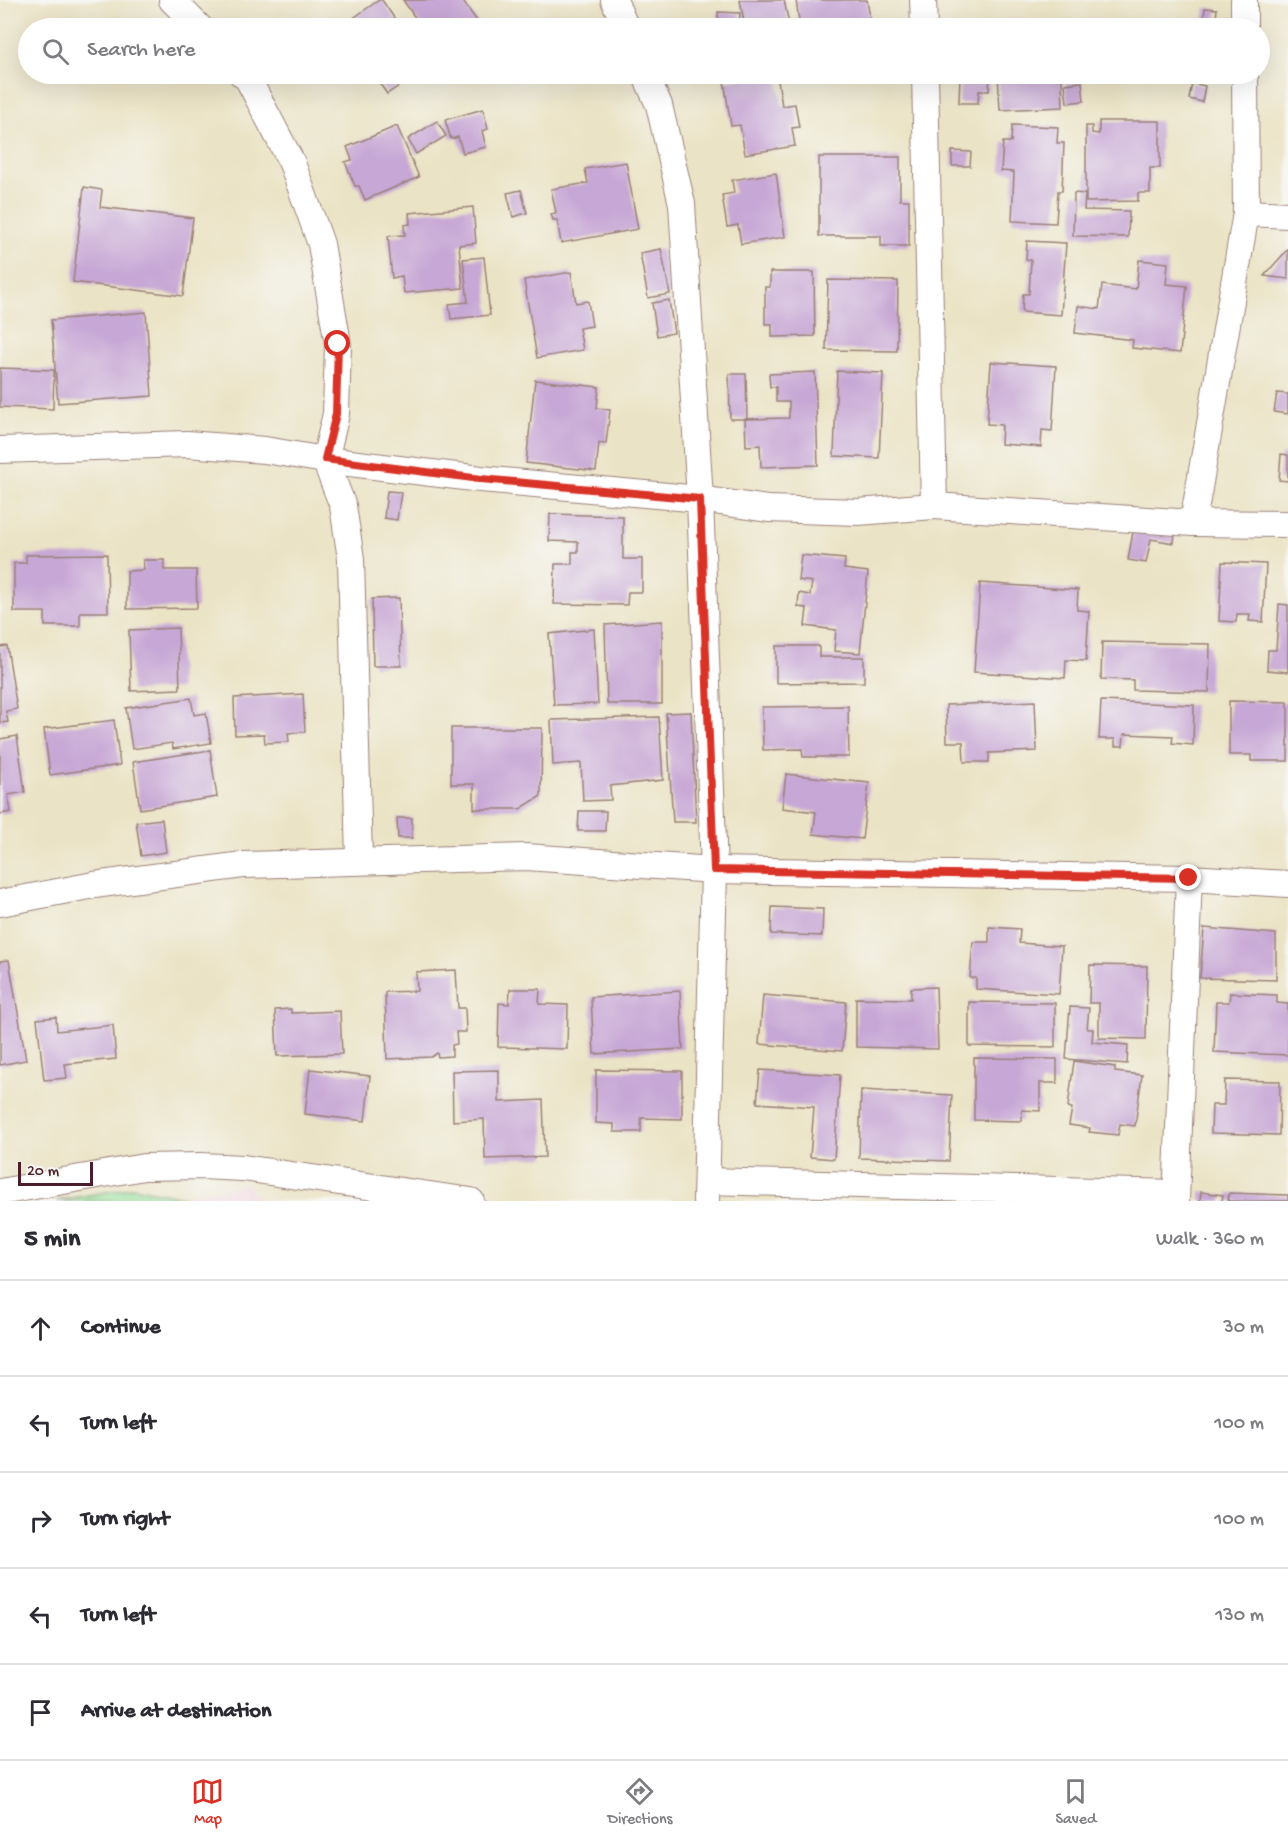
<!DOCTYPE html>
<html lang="en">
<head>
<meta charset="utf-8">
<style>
	body { margin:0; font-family:"Gochi Hand",sans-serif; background:#f2f2f3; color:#2b2b33 }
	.scale { position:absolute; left:18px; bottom:15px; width:75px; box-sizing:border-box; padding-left:6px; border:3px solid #4a1f2b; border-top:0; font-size:16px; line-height:21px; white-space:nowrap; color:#4a1f2b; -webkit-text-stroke:4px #f6f6f2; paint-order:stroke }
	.stop { position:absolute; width:18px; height:18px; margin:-14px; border:4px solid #d93025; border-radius:50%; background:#fff }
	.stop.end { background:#d93025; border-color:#fff; box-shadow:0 2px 6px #0008 }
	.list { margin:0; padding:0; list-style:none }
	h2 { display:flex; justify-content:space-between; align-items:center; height:78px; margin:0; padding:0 24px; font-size:26px }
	h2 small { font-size:20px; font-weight:400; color:#7c7c81 }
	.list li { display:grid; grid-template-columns:39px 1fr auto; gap:18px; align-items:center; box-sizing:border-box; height:96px; padding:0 24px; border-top:2px solid #e1e1e2 }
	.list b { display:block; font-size:22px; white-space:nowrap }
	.list em { font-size:20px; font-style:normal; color:#7c7c81 }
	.icon { flex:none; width:33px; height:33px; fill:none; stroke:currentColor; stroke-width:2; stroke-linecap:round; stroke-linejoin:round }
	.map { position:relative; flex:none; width:1288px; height:1201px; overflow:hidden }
	.search { position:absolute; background:#fff; box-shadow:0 6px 24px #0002; left:18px; right:18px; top:18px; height:66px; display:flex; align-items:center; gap:15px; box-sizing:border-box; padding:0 21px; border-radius:33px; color:#7c7c81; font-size:22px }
	.sheet { height:558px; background:#fff }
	nav { display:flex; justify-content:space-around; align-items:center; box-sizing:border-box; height:84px; border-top:2px solid #e1e1e2; background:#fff; font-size:16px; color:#7c7c81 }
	nav a { display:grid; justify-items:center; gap:3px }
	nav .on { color:#d93025 }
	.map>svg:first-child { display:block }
	.built { fill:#f4cfdc }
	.green { fill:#96e09b; stroke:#708063; stroke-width:1.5 }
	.building { fill:#c7a7d5 }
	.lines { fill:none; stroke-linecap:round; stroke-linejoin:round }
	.minor-casing { stroke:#9a8178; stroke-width:28 }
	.minor { stroke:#fff; stroke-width:26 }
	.route { stroke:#d93025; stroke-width:8 }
</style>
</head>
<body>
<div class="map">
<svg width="1288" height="1201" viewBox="0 0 1288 1201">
	<rect width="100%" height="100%" fill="#f6f6f2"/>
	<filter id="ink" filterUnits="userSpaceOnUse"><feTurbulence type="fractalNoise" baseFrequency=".0167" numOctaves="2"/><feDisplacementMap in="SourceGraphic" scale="12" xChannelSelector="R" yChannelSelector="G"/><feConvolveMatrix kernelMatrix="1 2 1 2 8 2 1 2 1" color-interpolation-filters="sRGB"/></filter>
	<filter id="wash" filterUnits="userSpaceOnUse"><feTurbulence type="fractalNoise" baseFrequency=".008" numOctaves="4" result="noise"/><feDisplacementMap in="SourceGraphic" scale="24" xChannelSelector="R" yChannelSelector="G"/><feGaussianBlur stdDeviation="1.35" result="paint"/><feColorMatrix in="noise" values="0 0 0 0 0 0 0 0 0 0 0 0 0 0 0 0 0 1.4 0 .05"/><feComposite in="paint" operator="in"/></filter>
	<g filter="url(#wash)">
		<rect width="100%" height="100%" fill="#ebe3c5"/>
		<path class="built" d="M246,1184l14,17h-102z"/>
		<path class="green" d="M134,1187l67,14h-145z"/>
		<g id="blocks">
			<g class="building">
				<path d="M379,0h3l19,28h-57l-2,-2z"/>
				<path d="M403,0h59l20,28h-60z"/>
				<path d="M740,0h44l6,28h-45z"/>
				<path d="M796,0h71l3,18 -14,3 2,7h-58z"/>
				<path d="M1205,8l12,1 -2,19 -12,-2z"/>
				<path d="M718,12l22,1 -1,15h-21z"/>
				<path d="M1054,24v4h-57v-2z"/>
				<path d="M373,74h44l-30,20z"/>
				<path d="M771,74h6l5,32 13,-2 4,23 -7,1 3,18 -50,8 -5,-29 -9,1 -7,-45z"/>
				<path d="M960,74h30l-1,17h-10l-1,12h-19z"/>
				<path d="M998,74h71v4h-7l1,29 -63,3z"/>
				<path d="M1082,82l2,19 -17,2 -2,-19z"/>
				<path d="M1192,83l13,3 -3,16 -13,-3z"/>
				<path d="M483,109l5,20 -6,2 4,16 -23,6 -5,-16 -7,2 -6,-19z"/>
				<path d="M437,121l9,15 -30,18 -8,-15z"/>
				<path d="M1099,121h61v47h-10v25h-12v8l-52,1v-76h6v7l7,1z"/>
				<path d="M1012,125l46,2 -1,16h7l-2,48h-4l-2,32 -44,-2 2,-49 -13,-1 2,-29h8z"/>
				<path d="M397,126l22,51 -54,23 -6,-14h-4l-10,-24 7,-2 -5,-13z"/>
				<path d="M952,151l19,1 -1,14h-18z"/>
				<path d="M819,157h81v43h9v46h-28v-10h-62z"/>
				<path d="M626,162l12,67 -77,14 -4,-23h-4l-2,-6 5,-1 -5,-24 37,-6 -3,-14z"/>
				<path d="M776,173l9,64 -44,7 -3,-19 -11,2 -5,-32 12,-2 -2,-13z"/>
				<path d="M84,187l18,3 -2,17 93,11 -10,78 -110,-14z"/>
				<path d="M521,190l6,23 -14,4 -6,-24z"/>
				<path d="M1074,193l11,1 -1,16 45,1 -1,26 -55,-1z"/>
				<path d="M473,207l3,36 -17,2 4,43 -59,5 -2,-17 -10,2 -4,-42 17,-1 -1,-10 6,-1 -1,-11z"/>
				<path d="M1027,241l39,2 -5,72 -39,-3 1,-18h6l2,-34h-5z"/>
				<path d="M661,249l9,45 -22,4 -8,-45z"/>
				<path d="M1288,249v30l-24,-3z"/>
				<path d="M484,257l6,58 -39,4 -2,-15 19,-2 -5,-43z"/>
				<path d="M1139,260l29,3 -2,21 21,2 -7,67 -48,-5 1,-8 -58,-7 3,-27 21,3 3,-24 34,4z"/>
				<path d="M571,272l5,31 12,-2 4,25 -13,2 4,22 -46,8 -13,-78z"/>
				<path d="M770,272h44l1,64 -43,1v-13h-7v-37h5z"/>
				<path d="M828,280l70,1 -1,70 -71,-1z"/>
				<path d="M669,300l5,33 -17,3 -5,-33z"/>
				<path d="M146,312l6,84 -94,7 -7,-83z"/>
				<path d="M991,362l65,4 -4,65 -10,-1 -1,17 -40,-3 1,-19 -15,-1z"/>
				<path d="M0,368l54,2 -1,39 -53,-2z"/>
				<path d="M837,371l46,2 -4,85 -45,-2z"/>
				<path d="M815,372l3,93 -57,2 -1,-22 -14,1 -1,-27 44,-1v-16h-13v-15h-6l-1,-13z"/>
				<path d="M729,374h17l1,45h-17z"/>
				<path d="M535,380l64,7 -2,21 13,2 -4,34 -7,-1 -3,28 -70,-8z"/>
				<path d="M1277,393l11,1v20l-14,-2z"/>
				<path d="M1281,454l7,1v26l-9,-1z"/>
				<path d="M387,491l14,1 -4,28 -13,-2z"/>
				<path d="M550,514l73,2v43h19v33h-14l-1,13 -73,-1 1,-40h17v-12h6v-10l-29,-1z"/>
				<path d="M1134,526l41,7 -1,10 -23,-4 -5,24 -18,-3z"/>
				<path d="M107,554l1,58h-28v14h-35v-14h-31v-49h12v-8z"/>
				<path d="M801,555l44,4 -1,10 24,3 -8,81 -26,-2 2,-21 -31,-4 2,-18 -9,-1 1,-14 11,2 2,-13 -14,-2z"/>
				<path d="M143,560h21v10h32l1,38 -70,1v-38l17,-1z"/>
				<path d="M1222,562l44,2 -3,58 -14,-1 1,-7h-13l-1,8 -17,-1z"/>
				<path d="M980,583l98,7 -1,20 12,1 -3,50 -20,-1 -1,18 -91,-6z"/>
				<path d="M399,598l2,68h-28l-1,-67z"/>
				<path d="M1279,604l9,1v67l-21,-2 1,-20h8z"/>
				<path d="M662,621v83h-55l-2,-79z"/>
				<path d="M178,628l2,61 -49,2 -2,-61z"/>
				<path d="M594,629l4,75 -44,1 -5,-71z"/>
				<path d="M1102,642l108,2 -1,48 -76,-2v-10l-32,-1z"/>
				<path d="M7,646l10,63 -11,2 2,11 -8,1v-76z"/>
				<path d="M776,646h43v11h45v25l-88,1z"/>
				<path d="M303,694l2,38 -17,1 1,9 -24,1 -1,-9 -29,1 -1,-37z"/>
				<path d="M191,698l3,17 12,-2 5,30 -38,6 -1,-6 -40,6 -6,-41z"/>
				<path d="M1035,701l2,50 -48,2v9h-25l-1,-20h-16l-1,-37z"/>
				<path d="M1101,701l93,4 -1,40 -21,-2 1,-7 -49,-2 -1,12h-8v-7h-16z"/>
				<path d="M1229,701l59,1v59h-37v-6h-22z"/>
				<path d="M848,706l1,51h-46l-1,-8 -39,1 -1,-43z"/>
				<path d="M691,712l5,110h-23l-7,-109z"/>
				<path d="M659,717l4,63 -53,6 1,14 -28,1 -2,-38 -28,2 -2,-45z"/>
				<path d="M114,720l6,45 -70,10 -6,-46z"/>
				<path d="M451,728h91l-1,68 -21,13h-46v-25h-23z"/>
				<path d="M17,736l8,56 -17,3 3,17 -11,2v-75z"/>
				<path d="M210,750l7,47 -77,12 -7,-47z"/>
				<path d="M786,774l83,9 -7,56 -49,-5 3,-22 -34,-4z"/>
				<path d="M579,811h27l-1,20h-27z"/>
				<path d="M397,818h15v20h-14z"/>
				<path d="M162,819l4,33 -25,4 -5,-34z"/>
				<path d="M772,907l51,2 -1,27 -51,-2z"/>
				<path d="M989,927l31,2 -1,14 43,3 -3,48 -83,-5v-11h-6l3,-36h16z"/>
				<path d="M1204,928l72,6v46l-76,-2z"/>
				<path d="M9,960l17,100 -26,5v-104z"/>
				<path d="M1090,965l57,1 -1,73 -47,-1v-35h-10z"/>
				<path d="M456,970l2,38h7l1,24h-10l1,12 -5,1v11l-14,1 -1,-4 -6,4 -44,2 -2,-67 32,-1 -1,-19z"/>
				<path d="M936,987l2,62 -82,-2v-49l55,1v-11z"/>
				<path d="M510,989h30l-1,15 29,1 -1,44 -69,-2 1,-44 10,1z"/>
				<path d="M680,991l3,58 -89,5 -3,-57z"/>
				<path d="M1230,993l47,2v8l11,1v51l-74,-3 2,-50h13z"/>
				<path d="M763,995l83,7 -4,49 -83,-7z"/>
				<path d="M969,1002l86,1v44l-86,-1z"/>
				<path d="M1070,1007l19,1 -2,21h6l-1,13 36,3 -1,19 -61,-5z"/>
				<path d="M291,1009v4l49,-2 2,43 -65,2 -2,-46z"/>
				<path d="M56,1017l1,14 56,-6 3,34 -51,5 2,14 -23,2 -7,-61z"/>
				<path d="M974,1058l83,1v24h-17v28l-18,-1v11l-48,-1z"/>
				<path d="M1074,1061l41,6v5l27,3 -7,51 -15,-2 -2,11 -29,-3 1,-4 -21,-3 3,-17 -4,-1z"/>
				<path d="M310,1069l60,7 -5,45 -60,-7z"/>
				<path d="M499,1070v32l44,-2 2,57 -60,2 -1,-40 -31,2 -1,-50z"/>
				<path d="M596,1070l86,1v48l-41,-1v14h-27v-8l-18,-1z"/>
				<path d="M760,1070l80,5 -6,84 -24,-2 4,-50 -57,-4z"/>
				<path d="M1225,1080l55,1 -1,54 -68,-2 1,-28h12z"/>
				<path d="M861,1090l91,5 -3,66 -90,-3z"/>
				<path d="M1201,1192l22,3 -1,6h-22z"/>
				<path d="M1229,1193l59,2v6h-60z"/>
			</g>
		</g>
	</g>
	<g filter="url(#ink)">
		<use href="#blocks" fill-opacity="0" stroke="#9a8178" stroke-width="1.5"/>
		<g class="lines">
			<g class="minor-casing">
				<g id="minor">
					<path d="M172,0l28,28"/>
					<path d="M614,0l12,28"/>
					<path d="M923,0l1,28"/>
					<path d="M1244,0v28"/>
					<path d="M242,74l6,5 44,84 29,81 17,100 -2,70 -11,46 18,46 8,53 8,301"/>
					<path d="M645,74l14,31 23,99 18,295 14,371 -8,331"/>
					<path d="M925,74l9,432"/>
					<path d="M1246,213l42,2"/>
					<path d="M0,450l187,-6 78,6 60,10 156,19 219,20 68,10 90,3 76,-6 259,17 95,1"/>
					<path d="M1193,523l53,-310 -1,-139"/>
					<path d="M0,903l94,-18 149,-20 283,-8 188,13 475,8 99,6"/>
					<path d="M707,1181l469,12"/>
					<path d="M0,1192l144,-25 57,-1 42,2 228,33"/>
					<path d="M1176,1201l13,-323"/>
				</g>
			</g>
			<use href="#minor" class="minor"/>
		</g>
	</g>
	<g class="lines" filter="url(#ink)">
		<path class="route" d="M338,344l-2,70 -11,45 156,20 219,20 14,371 475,8"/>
	</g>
</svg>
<div class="scale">20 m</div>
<div class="stop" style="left:338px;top:344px"></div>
<div class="stop end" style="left:1189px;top:878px"></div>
<div class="search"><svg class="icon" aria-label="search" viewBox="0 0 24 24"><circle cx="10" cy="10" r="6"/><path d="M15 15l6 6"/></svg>Search here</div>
</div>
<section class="sheet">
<h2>5 min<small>Walk · 360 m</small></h2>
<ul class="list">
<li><svg class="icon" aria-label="ahead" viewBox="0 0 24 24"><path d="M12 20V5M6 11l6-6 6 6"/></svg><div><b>Continue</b></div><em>30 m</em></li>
<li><svg class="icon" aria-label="left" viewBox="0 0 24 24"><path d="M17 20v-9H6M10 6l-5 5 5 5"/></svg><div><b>Turn left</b></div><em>100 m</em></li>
<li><svg class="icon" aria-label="right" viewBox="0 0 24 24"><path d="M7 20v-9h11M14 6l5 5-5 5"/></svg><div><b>Turn right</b></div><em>100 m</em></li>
<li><svg class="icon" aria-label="left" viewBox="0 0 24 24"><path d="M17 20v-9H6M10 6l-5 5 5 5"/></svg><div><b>Turn left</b></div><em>130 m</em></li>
<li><svg class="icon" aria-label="arrive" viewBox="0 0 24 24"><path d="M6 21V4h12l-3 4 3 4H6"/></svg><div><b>Arrive at destination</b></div></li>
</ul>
</section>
<nav>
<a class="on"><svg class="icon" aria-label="map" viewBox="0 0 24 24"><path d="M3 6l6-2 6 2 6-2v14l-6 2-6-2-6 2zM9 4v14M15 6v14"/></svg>Map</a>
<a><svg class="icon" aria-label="directions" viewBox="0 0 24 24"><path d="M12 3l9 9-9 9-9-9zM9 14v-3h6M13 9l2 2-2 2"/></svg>Directions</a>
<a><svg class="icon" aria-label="saved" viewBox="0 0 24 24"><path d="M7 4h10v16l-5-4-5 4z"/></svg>Saved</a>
</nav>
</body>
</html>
